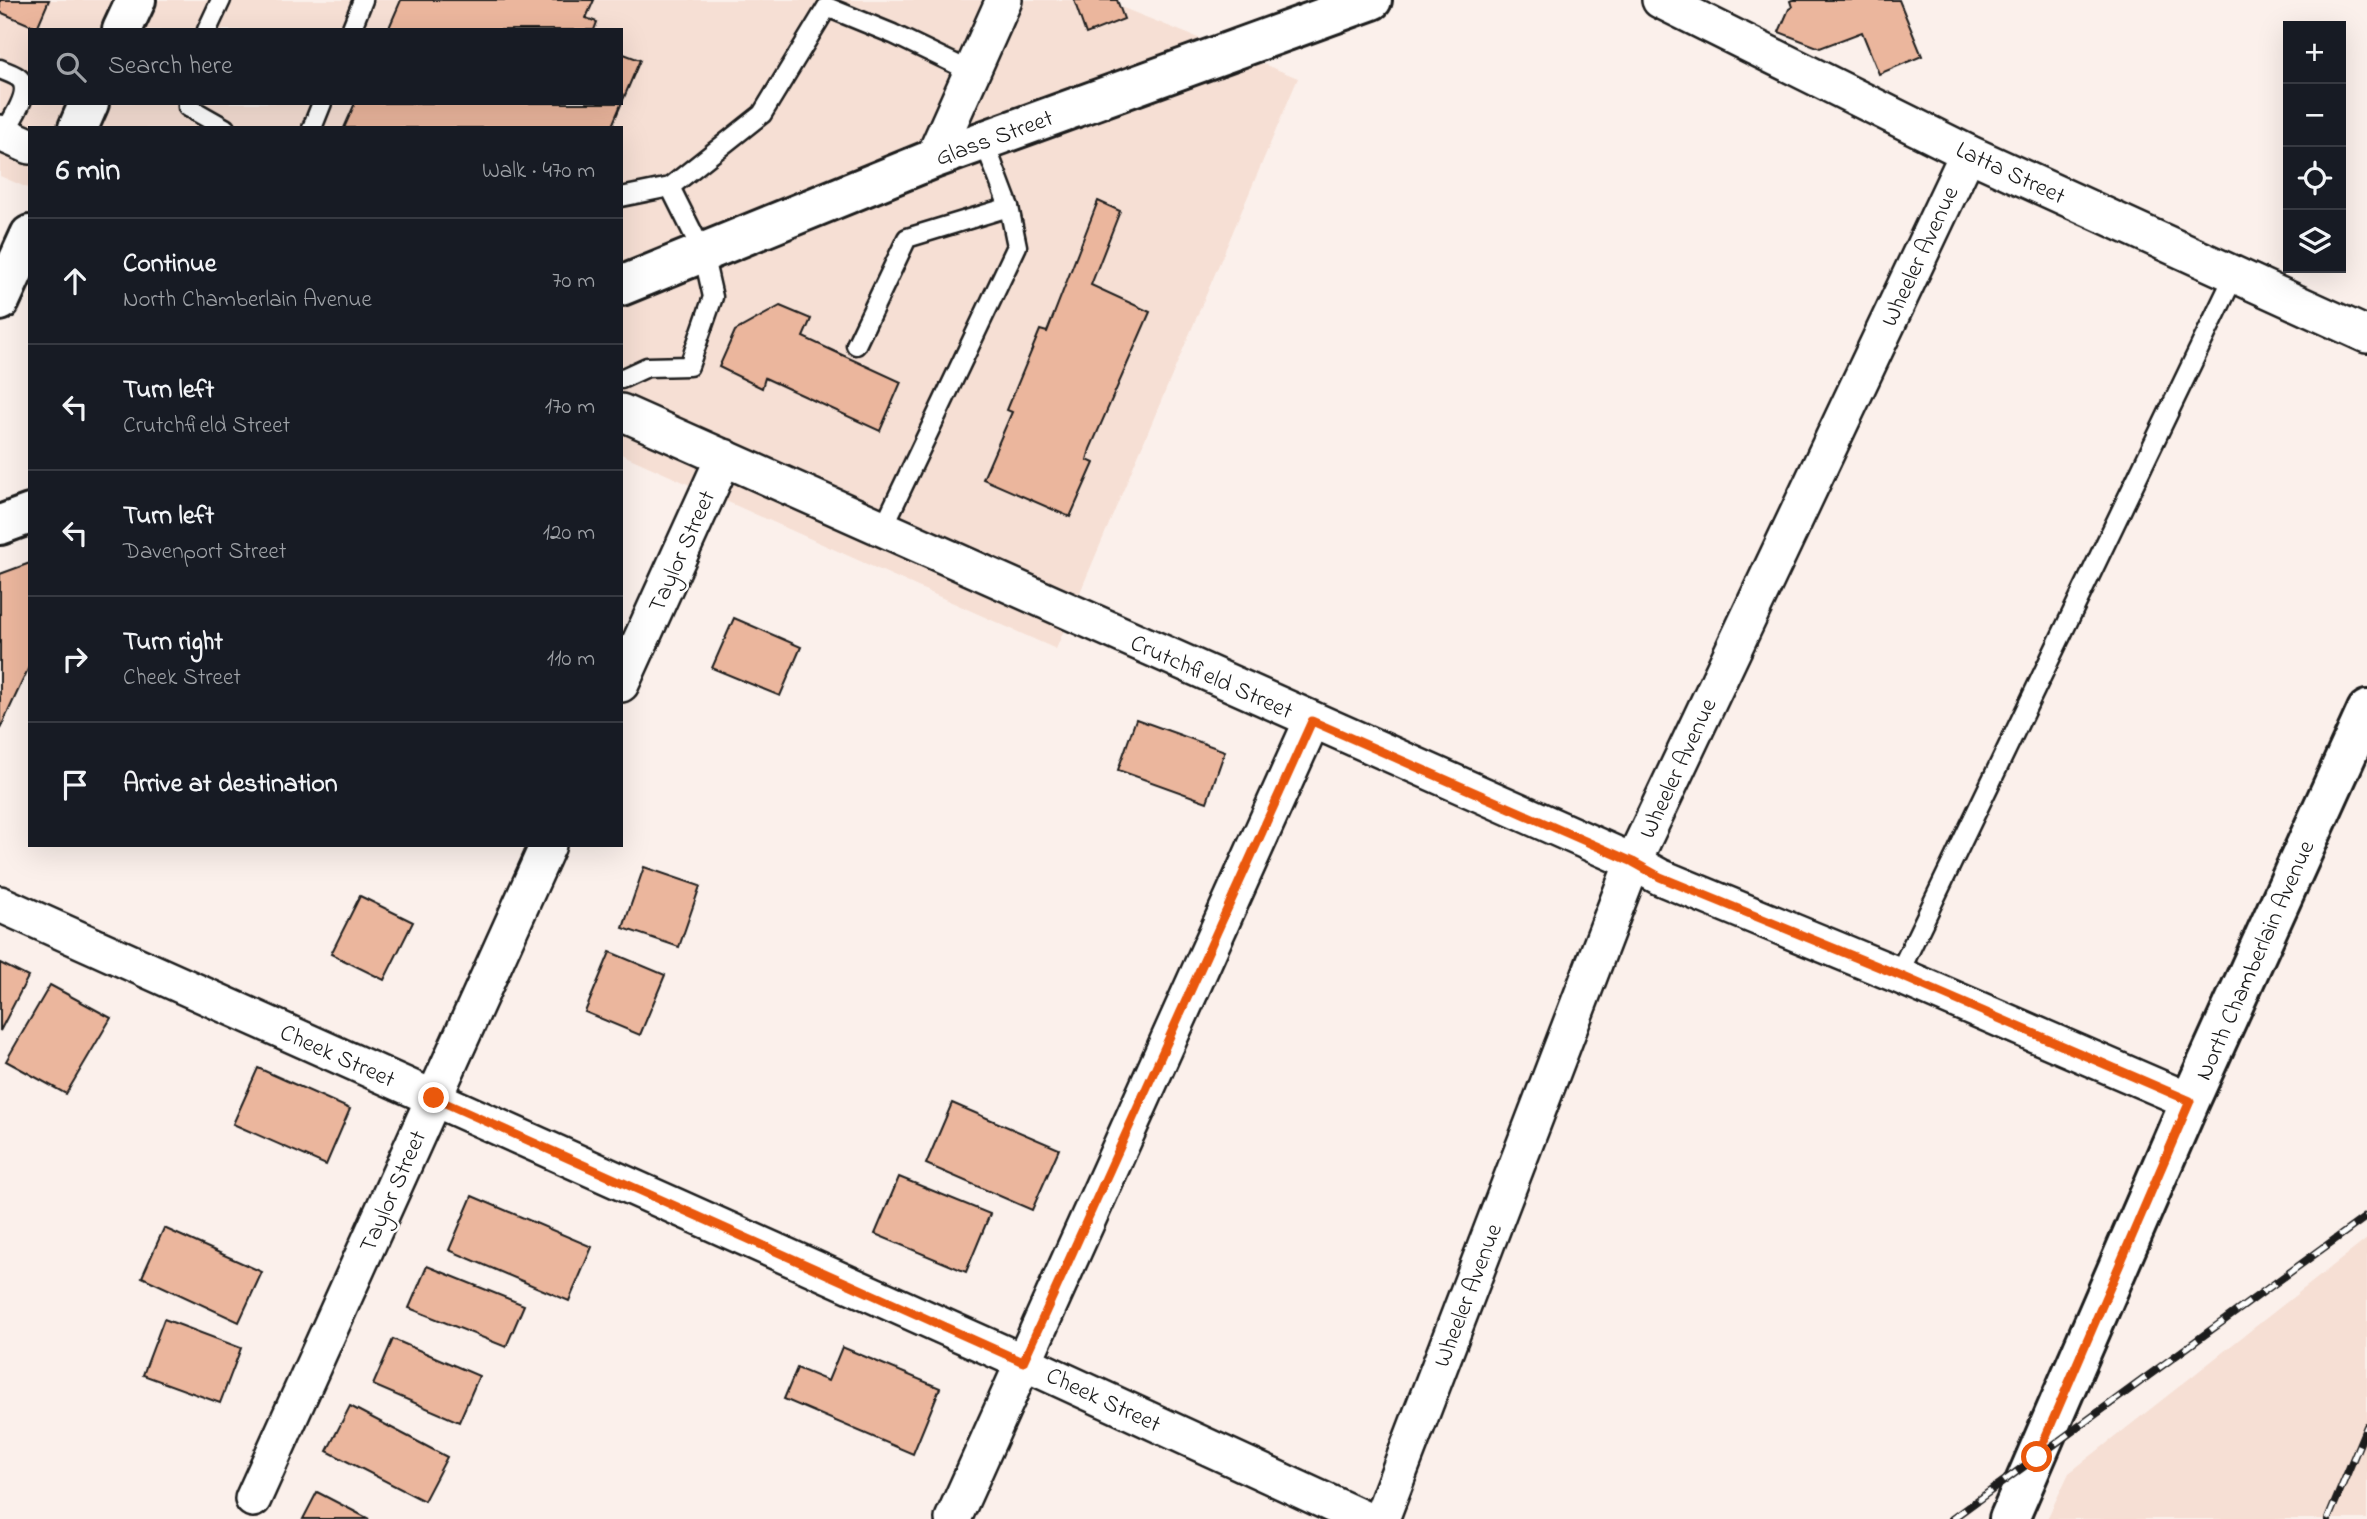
<!DOCTYPE html>
<html lang="en">
<head>
<meta charset="utf-8">
<style>
	body { margin:0; font-family:"Indie Flower",sans-serif; background:#20242c; color:#f1f3f6 }
	.controls { position:absolute; right:21px; top:21px; display:grid; overflow:hidden; border-radius:0px; box-shadow:0 7px 28px #0002 }
	.controls button { width:63px; height:63px; display:grid; place-items:center; padding:0; border:0; border-bottom:2px solid #363941; background:#171b24; color:#f1f3f6; font:35px sans-serif }
	.stop { position:absolute; width:21px; height:21px; margin:-16px; border:5px solid #ea580c; border-radius:50%; background:#fff }
	.stop.end { background:#ea580c; border-color:#fff; box-shadow:0 2px 7px #0008 }
	.list { margin:0; padding:0; list-style:none }
	h2 { display:flex; justify-content:space-between; align-items:center; height:91px; margin:0; padding:0 28px; font-size:30px }
	h2 small { font-size:23px; font-weight:400; color:#9ea1a6 }
	.list li { display:grid; grid-template-columns:46px 1fr auto; gap:21px; align-items:center; box-sizing:border-box; height:126px; padding:0 28px; border-top:2px solid #363941 }
	.list b { display:block; font-size:26px; white-space:nowrap }
	.list p { margin:0; font-size:23px; white-space:nowrap; color:#9ea1a6 }
	.list em { font-size:23px; font-style:normal; color:#9ea1a6 }
	.icon { flex:none; width:38px; height:38px; fill:none; stroke:currentColor; stroke-width:2; stroke-linecap:round; stroke-linejoin:round }
	.map { position:relative; flex:none; width:2367px; height:1519px; overflow:hidden }
	.search { position:absolute; background:#171b24; box-shadow:0 7px 28px #0002; left:28px; top:28px; width:595px; height:77px; display:flex; align-items:center; gap:18px; box-sizing:border-box; padding:0 24px; border-radius:0px; color:#9ea1a6; font-size:26px }
	.panel { position:absolute; background:#171b24; box-shadow:0 7px 28px #0002; left:28px; top:126px; width:595px; height:721px; border-radius:0px }
	.map>svg:first-child { display:block }
	.built { fill:#f6dfd4; fill-rule:evenodd }
	.building { fill:#ebb69d; stroke:#1c1c1c; stroke-width:2 }
	.lines { fill:none; stroke-linecap:round; stroke-linejoin:round }
	.service-casing { stroke:#1c1c1c; stroke-width:23 }
	.minor-casing { stroke:#1c1c1c; stroke-width:40 }
	.tertiary-casing { stroke:#1c1c1c; stroke-width:44 }
	.secondary-casing { stroke:#1c1c1c; stroke-width:44 }
	.service { stroke:#fff; stroke-width:18 }
	.minor { stroke:#fff; stroke-width:35 }
	.tertiary { stroke:#fff; stroke-width:38 }
	.secondary { stroke:#fff; stroke-width:38 }
	.rail-casing { stroke:#1c1c1c; stroke-width:8 }
	.rail { stroke:#fff; stroke-width:5; stroke-dasharray:16; stroke-linecap:butt }
	.route { stroke:#ea580c; stroke-width:9 }
	.labels { text-anchor:middle; stroke-width:5; stroke-linejoin:round; paint-order:stroke }
	.street-label { font-size:24px; fill:#1c1c1c; stroke:#fff }
</style>
</head>
<body>
<div class="map">
<svg width="2367" height="1519" viewBox="0 0 2367 1519">
	<rect width="100%" height="100%" fill="#fbf0eb"/>
	<filter id="ink" filterUnits="userSpaceOnUse"><feTurbulence type="fractalNoise" baseFrequency=".0143" numOctaves="2"/><feDisplacementMap in="SourceGraphic" scale="14" xChannelSelector="R" yChannelSelector="G"/><feConvolveMatrix kernelMatrix="1 2 1 2 8 2 1 2 1" color-interpolation-filters="sRGB"/></filter>
	<g filter="url(#ink)">
		<g class="built">
			<path d="M0,0h1103l195,78 -242,571 -435,-195v-326h-591v61l-30,-13zM30,30h591v73h-591z"/>
			<path d="M2367,1239v280h-320l22,-46z"/>
		</g>
		<g class="building">
			<path d="M0,0h49l-12,28 -37,-16z"/>
			<path d="M401,0h193l-8,18 11,4 -3,8h-206z"/>
			<path d="M1074,0h43l7,19 -38,15z"/>
			<path d="M1792,0h107l23,56 -43,18 -17,-42 -42,16 -41,-16 10,-23 3,-2 -2,-6z"/>
			<path d="M621,53l19,7 -29,68h-267l11,-25h266z"/>
			<path d="M1098,201l22,10 -29,74 59,27 -60,137 -3,11 7,3 -24,54 -87,-38 29,-67 -5,-2 33,-80 7,2z"/>
			<path d="M780,306l31,13 -8,18 98,45 -21,49 -115,-53 -3,10 -43,-21 16,-36z"/>
			<path d="M30,563v102l-30,64v-155z"/>
			<path d="M734,618l67,29 -21,49 -68,-28z"/>
			<path d="M1136,719l89,32 -18,51 -89,-32z"/>
			<path d="M644,867l56,19 -21,61 -56,-19z"/>
			<path d="M360,896l53,26 -29,58 -53,-26z"/>
			<path d="M610,952l55,23 -25,60 -55,-23z"/>
			<path d="M0,963l28,14 -28,54z"/>
			<path d="M50,985l61,33 -45,76 -60,-33z"/>
			<path d="M258,1068l92,41 -24,56 -93,-41z"/>
			<path d="M952,1103l107,46 -27,61 -106,-46z"/>
			<path d="M899,1177l91,37 -24,58 -91,-38z"/>
			<path d="M472,1196l120,51 -23,54 -120,-51z"/>
			<path d="M164,1228l98,44 -23,50 -97,-45z"/>
			<path d="M427,1266l97,39 -18,42 -97,-39z"/>
			<path d="M164,1319l77,29 -21,55 -77,-28z"/>
			<path d="M393,1339l86,37 -20,46 -86,-37z"/>
			<path d="M842,1347l98,41 -27,66 -129,-55 13,-31 31,13z"/>
			<path d="M350,1406l97,51 -23,44 -97,-50z"/>
			<path d="M317,1492l52,27h-66z"/>
		</g>
		<g class="lines">
			<g class="service-casing">
				<g id="service">
					<path d="M207,30l14,-30"/>
					<path d="M351,30l12,-30"/>
					<path d="M0,69c6,3 15,5 20,10 14,14 -13,46 -20,61"/>
					<path d="M188,103v4l37,21"/>
					<path d="M312,128l10,-25"/>
					<path d="M621,197l49,-10 92,-73 65,-107 66,27 79,38"/>
					<path d="M856,345l51,-107 102,-31"/>
					<path d="M621,379l26,-12 42,-1 24,-69 -10,-44 -33,-66"/>
					<path d="M883,528l134,-282 -8,-39 -25,-66"/>
					<path d="M1898,975l336,-699"/>
				</g>
			</g>
			<g class="minor-casing">
				<g id="minor">
					<path d="M1660,0l308,153 399,182"/>
					<path d="M0,133l30,13"/>
					<path d="M933,159l71,-159"/>
					<path d="M621,412l1012,450 27,15 238,98 292,126"/>
					<path d="M621,684l103,-227"/>
					<path d="M0,904l1023,458 341,157"/>
					<path d="M253,1499l295,-654"/>
					<path d="M953,1519l359,-798"/>
					<path d="M1381,1519l252,-657 335,-709"/>
				</g>
			</g>
			<g class="tertiary-casing">
				<g id="tertiary">
					<path d="M122,30l14,-30"/>
					<path d="M78,128l11,-25"/>
					<path d="M0,301l30,-66"/>
					<path d="M2009,1519l181,-418 177,-391"/>
				</g>
			</g>
			<g class="secondary-casing">
				<g id="secondary">
					<path d="M621,286l312,-127 439,-159"/>
					<path d="M0,525l30,-11"/>
				</g>
			</g>
			<use href="#service" class="service"/>
			<use href="#minor" class="minor"/>
			<use href="#tertiary" class="tertiary"/>
			<use href="#secondary" class="secondary"/>
			<g class="rail-casing">
				<g id="rail">
					<path d="M1952,1519l415,-303"/>
					<path d="M2328,1519l39,-93"/>
				</g>
			</g>
			<use href="#rail" class="rail"/>
		</g>
	</g>
	<g class="lines" filter="url(#ink)">
		<path class="route" d="M434,1098l589,264 289,-641 321,141 27,15 239,98 291,126 -153,356"/>
	</g>
	<g class="labels">
		<g class="street-label">
			<text transform="translate(994 137) rotate(-20)" y="8">Glass Street</text>
			<text transform="translate(2011 172) rotate(25)" y="8">Latta Street</text>
			<text transform="translate(1919 256) rotate(-65)" y="8">Wheeler Avenue</text>
			<text transform="translate(681 551) rotate(-66)" y="8">Taylor Street</text>
			<text transform="translate(1212 676) rotate(24)" y="8">Crutchfield Street</text>
			<text transform="translate(1677 768) rotate(-65)" y="8">Wheeler Avenue</text>
			<text transform="translate(2254 960) rotate(-66)" y="8">North Chamberlain Avenue</text>
			<text transform="translate(338 1055) rotate(24)" y="8">Cheek Street</text>
			<text transform="translate(392 1191) rotate(-66)" y="8">Taylor Street</text>
			<text transform="translate(1467 1295) rotate(-69)" y="8">Wheeler Avenue</text>
			<text transform="translate(1104 1399) rotate(25)" y="8">Cheek Street</text>
		</g>
	</g>
</svg>
<div class="controls">
<button>+</button>
<button>−</button>
<button><svg class="icon" aria-label="locate" viewBox="0 0 24 24"><circle cx="12" cy="12" r="6"/><path d="M12 2v4M12 18v4M2 12h4M18 12h4"/></svg></button>
<button><svg class="icon" aria-label="layers" viewBox="0 0 24 24"><path d="M12 4l9 5-9 5-9-5zM3 14l9 5 9-5"/></svg></button>
</div>
<div class="stop" style="left:2037px;top:1457px"></div>
<div class="stop end" style="left:434px;top:1098px"></div>
<div class="search"><svg class="icon" aria-label="search" viewBox="0 0 24 24"><circle cx="10" cy="10" r="6"/><path d="M15 15l6 6"/></svg>Search here</div>
<section class="panel">
<h2>6 min<small>Walk · 470 m</small></h2>
<ul class="list">
<li><svg class="icon" aria-label="ahead" viewBox="0 0 24 24"><path d="M12 20V5M6 11l6-6 6 6"/></svg><div><b>Continue</b><p>North Chamberlain Avenue</p></div><em>70 m</em></li>
<li><svg class="icon" aria-label="left" viewBox="0 0 24 24"><path d="M17 20v-9H6M10 6l-5 5 5 5"/></svg><div><b>Turn left</b><p>Crutchfield Street</p></div><em>170 m</em></li>
<li><svg class="icon" aria-label="left" viewBox="0 0 24 24"><path d="M17 20v-9H6M10 6l-5 5 5 5"/></svg><div><b>Turn left</b><p>Davenport Street</p></div><em>120 m</em></li>
<li><svg class="icon" aria-label="right" viewBox="0 0 24 24"><path d="M7 20v-9h11M14 6l5 5-5 5"/></svg><div><b>Turn right</b><p>Cheek Street</p></div><em>110 m</em></li>
<li><svg class="icon" aria-label="arrive" viewBox="0 0 24 24"><path d="M6 21V4h12l-3 4 3 4H6"/></svg><div><b>Arrive at destination</b></div></li>
</ul>
</section>
</div>
</body>
</html>
